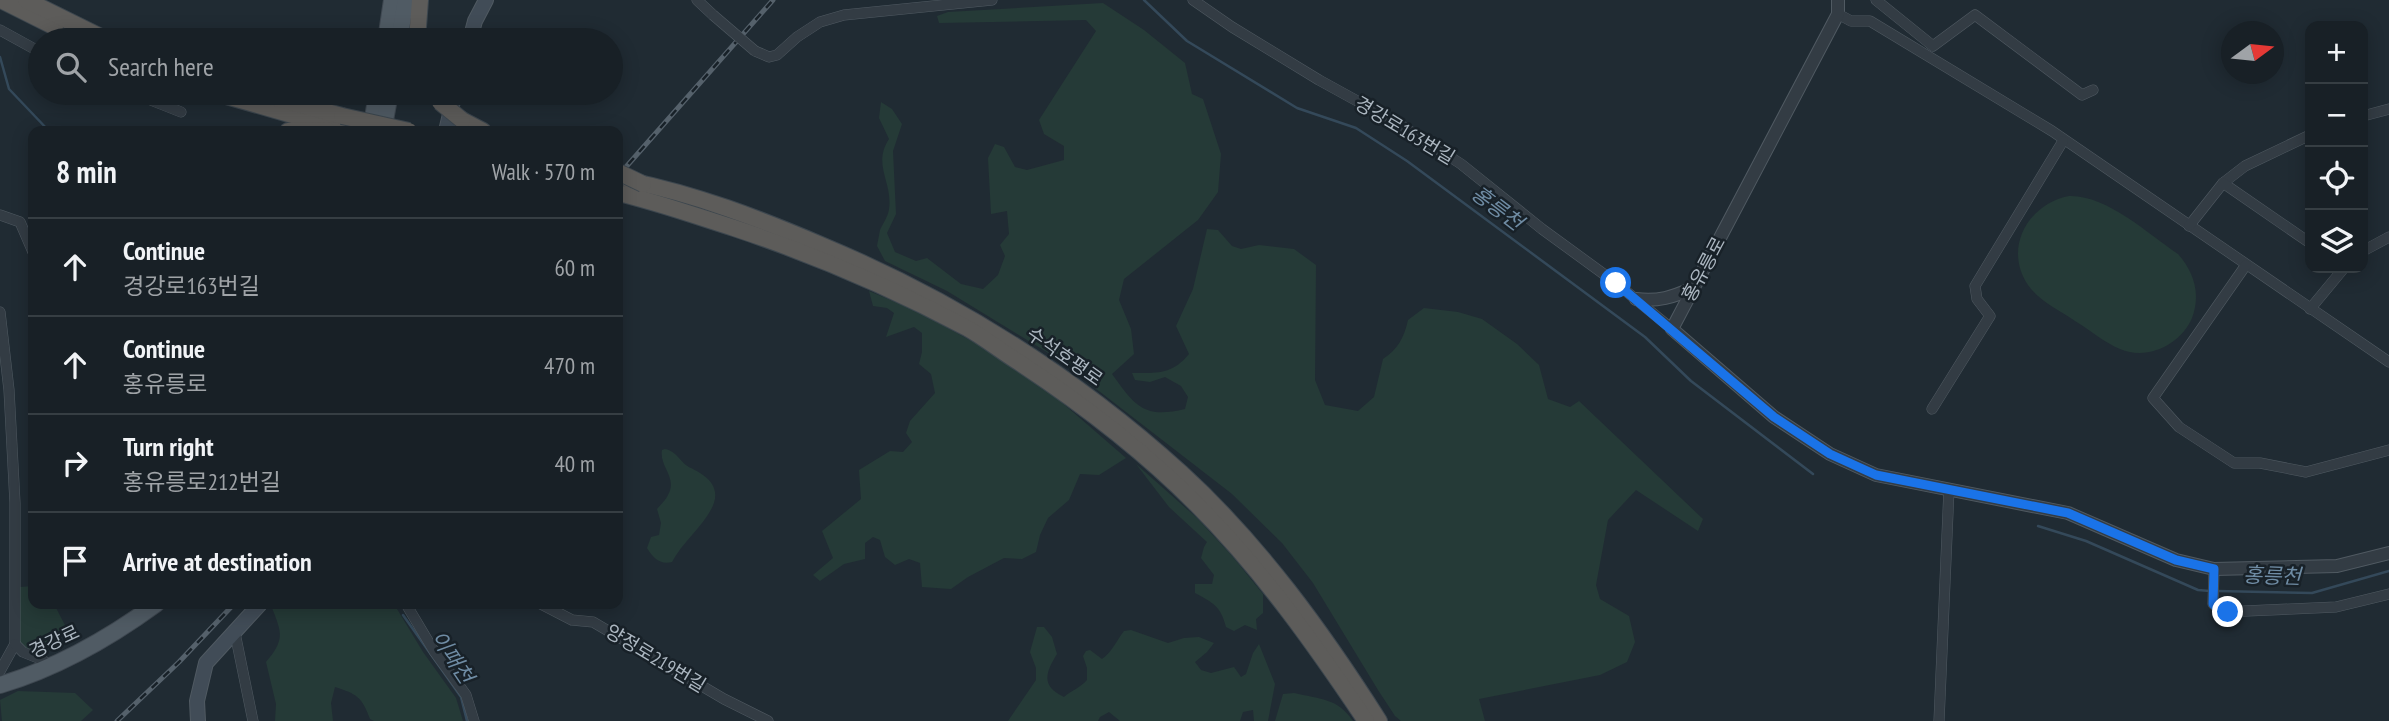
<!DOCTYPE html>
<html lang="en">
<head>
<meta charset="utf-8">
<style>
	body { margin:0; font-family:"PT Sans Narrow","Noto Sans KR",sans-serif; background:#252d32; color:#f1f3f6 }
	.controls { position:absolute; right:21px; top:21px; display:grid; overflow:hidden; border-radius:14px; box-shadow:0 4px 18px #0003 }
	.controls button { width:63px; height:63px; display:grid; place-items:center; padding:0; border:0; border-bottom:2px solid #363e43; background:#182026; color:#f1f3f6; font:35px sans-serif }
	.compass { position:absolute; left:2221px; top:21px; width:63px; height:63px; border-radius:50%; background:#182026; box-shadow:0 4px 18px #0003; rotate:75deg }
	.stop { position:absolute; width:21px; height:21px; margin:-16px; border:5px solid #1a73e8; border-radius:50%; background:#fff }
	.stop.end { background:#1a73e8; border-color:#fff; box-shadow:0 2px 7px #0008 }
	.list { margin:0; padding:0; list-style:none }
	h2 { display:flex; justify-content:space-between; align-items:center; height:91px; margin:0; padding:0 28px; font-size:30px }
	h2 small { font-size:23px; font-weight:400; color:#9fa3a7 }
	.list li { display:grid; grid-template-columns:46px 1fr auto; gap:21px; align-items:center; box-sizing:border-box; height:98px; padding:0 28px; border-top:2px solid #363e43 }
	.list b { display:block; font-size:26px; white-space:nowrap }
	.list p { margin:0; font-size:23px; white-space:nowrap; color:#9fa3a7 }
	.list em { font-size:23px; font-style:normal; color:#9fa3a7 }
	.icon { flex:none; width:38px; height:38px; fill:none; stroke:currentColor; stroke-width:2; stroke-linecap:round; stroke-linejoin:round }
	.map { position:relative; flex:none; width:2389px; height:721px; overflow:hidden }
	.search { position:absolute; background:#182026; box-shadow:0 4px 18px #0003; left:28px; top:28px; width:595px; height:77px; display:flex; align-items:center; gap:18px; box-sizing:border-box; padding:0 24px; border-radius:38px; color:#9fa3a7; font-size:26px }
	.panel { position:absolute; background:#182026; box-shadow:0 4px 18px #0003; left:28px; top:126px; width:595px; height:483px; border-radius:14px }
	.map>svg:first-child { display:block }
	.green { fill:#253a37 }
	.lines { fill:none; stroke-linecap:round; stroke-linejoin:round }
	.stream { stroke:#34495a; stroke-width:2.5 }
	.minor-casing { stroke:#505a62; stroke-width:11 }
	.tertiary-casing { stroke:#505a62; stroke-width:14 }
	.secondary-casing { stroke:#505a62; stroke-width:16 }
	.primary-casing { stroke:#3f4851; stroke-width:18 }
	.trunk-casing { stroke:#3d474f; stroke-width:18 }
	.minor { stroke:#333c44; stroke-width:10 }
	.tertiary { stroke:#333c44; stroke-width:12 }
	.secondary { stroke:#414c57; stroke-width:14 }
	.primary { stroke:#505b64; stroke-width:16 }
	.trunk { stroke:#5d5c5a; stroke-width:16 }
	.rail-casing { stroke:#55616b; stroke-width:5 }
	.rail { stroke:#182128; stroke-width:2.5; stroke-dasharray:8; stroke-linecap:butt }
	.minor-bridge-casing { stroke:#505a62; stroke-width:11; stroke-linecap:butt }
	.trunk-bridge-casing { stroke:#3d474f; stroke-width:18; stroke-linecap:butt }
	.minor-bridge { stroke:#333c44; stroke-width:10 }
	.trunk-bridge { stroke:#5d5c5a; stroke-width:16 }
	.route { stroke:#1a73e8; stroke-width:9 }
	.labels { text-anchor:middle; stroke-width:5; stroke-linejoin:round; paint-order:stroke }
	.street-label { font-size:19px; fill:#acb7c1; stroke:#182128 }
	.water-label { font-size:21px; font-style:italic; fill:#6f8ca4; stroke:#182128 }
</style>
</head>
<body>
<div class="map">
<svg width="2389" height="721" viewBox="0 0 2389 721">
	<rect width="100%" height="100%" fill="#202b33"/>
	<g class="green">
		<path d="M1103,3l41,27 41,33 7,31 11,5 18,55 -3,38 -20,28 -74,59 -5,21 12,29 3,25 -22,20c23,32 32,45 73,35l3,-12 -7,-11 -16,-9 -15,5 -15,-2 -3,-7c24,0 40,2 57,-19l-13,-28 17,-37 14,-60 11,1 14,16 9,3 18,-4 35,4 22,16 -1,115 10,25 33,6 16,-14 9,-38c15,-10 21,-21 25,-39l16,-12 34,4 24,7 35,25 22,21 9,34 22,8 9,-6 124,118 -5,12 -62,-41 -28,30 -12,65 4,14 29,17 6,26 -8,20 -27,13 -121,24 6,22h-84l-6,-5 -17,-26 -65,-107 -31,-40 -50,-49 -177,-137 -108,-66 -62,-30 -8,-15c1,-5 2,-11 3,-16 3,-7 8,-13 9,-21 4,-27 -17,-44 0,-70l-10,-21 2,-16 11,7 10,15 -9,27 3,63 -9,19 8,19 21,9 11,-3 34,26 22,5 15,-14 7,-19 -5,-11 9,-11 -2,-23 -16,3 -3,-56 7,-14 9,3 11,20 12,3 37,-10v-14l-20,-12 -5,-14 57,-89 -10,-11 -147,3 -2,-7 11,-4z"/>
		<path d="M2069,196c38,-1 78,37 109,58 16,18 23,40 14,64 -11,26 -44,43 -72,31 -15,-6 -30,-19 -45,-28 -16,-11 -36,-20 -47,-36 -25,-37 0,-81 41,-89z"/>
		<path d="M869,291l48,20 60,33 59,36 90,78 -27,17 -19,-1 -11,26 -21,18 -8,17 -4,17 -14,7 -18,-1 -36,19 -17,12 -29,-2 -2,-24 -11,-4 -14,6 -10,-8 -5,-17 -7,-3 -8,6v16l-21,5 -24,17 -7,-6 20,-17 -11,-27 39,-32 -2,-29 31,-19 13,1 9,-10 -6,-9 4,-12 25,-28 -4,-19 -12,-10 3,-12v-19l-8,-6 -28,10 8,-24 -7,-5 -14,-2z"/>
		<path d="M665,449c12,2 16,15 26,19 57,27 -2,61 -19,94 -12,3 -19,-4 -25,-14l4,-11 8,-2 2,-12 -4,-14c4,-5 9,-9 11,-14 10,-18 -9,-28 -6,-45z"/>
		<path d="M1136,464l61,54 36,39 30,37v19l-7,6 1,11 -12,-5 -11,6 -8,-4c-5,-20 -12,-24 -31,-34v-9h17l2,-9 -13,-17 3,-11 3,-5 -38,-35z"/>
		<path d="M33,586v18h21l15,29 -38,18 -8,-3 -4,-8 1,-53z"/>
		<path d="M265,604h129l29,48 33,46 7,23h-89l-4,-2c-8,-22 -13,-25 -35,-32l-4,16 2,18h-58l1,-17 -10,-42c19,-22 16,-29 6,-54h-9z"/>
		<path d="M1037,627h7l8,10 5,17c-11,18 -17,32 7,43 8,-7 16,-9 23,-17v-12l-4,-12 3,-5 4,-1 12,9c11,-8 14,-18 22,-28l7,-1 37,13 16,-5 15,-1 15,6 -7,9 -12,10 6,8 10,3 23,-6 7,10 5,-3 7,-21 6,-9 16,40 -7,37h-14l-1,-11 -10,2 -3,9h-120l-11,-9 -9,5 -2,4h-90l28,-41v-12l-6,-16z"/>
		<path d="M18,691l57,2 18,17 -12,11h-79l-2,-21z"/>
		<path d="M1294,693c25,6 44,5 59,28h-78l8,-27z"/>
	</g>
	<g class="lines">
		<g class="stream">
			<path d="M1144,0l43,41 110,67 59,20 51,33 238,176 46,44 122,93"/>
			<path d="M0,57l9,32 40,42"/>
			<path d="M2038,526l48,15 112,49 12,1"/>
			<path d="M2217,591l95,2 77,-22"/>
			<path d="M403,615l58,82 6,24"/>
		</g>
		<g class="minor-casing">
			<g id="minor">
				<path d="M697,0l16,15"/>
				<path d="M1193,0l39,27 87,53 80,44 62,40 81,65 74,54 56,46"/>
				<path d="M1876,0l57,46 42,-31 107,80 11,-5"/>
				<path d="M1838,14l13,7h19l182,110 337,231"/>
				<path d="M0,30l40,22"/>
				<path d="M755,51l14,6 8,-2 20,-18 23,-15 24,-7 148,-15"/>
				<path d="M133,93l48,19"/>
				<path d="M2363,116l26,-7"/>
				<path d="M2223,183l22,-17 65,-31"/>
				<path d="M0,215l20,7 13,30"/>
				<path d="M2189,226l34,-43 87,60"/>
				<path d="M2363,251l26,-14"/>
				<path d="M2246,265l-93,133 26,29 55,36h26l46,9 83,-22"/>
				<path d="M2310,309l34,-41"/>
				<path d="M0,312l9,78 6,113v141l-15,27"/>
				<path d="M1932,409l58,-93 -13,-17 -2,-13 88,-145"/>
				<path d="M2214,569l-1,35 10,8 113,-5 53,-13"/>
				<path d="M406,604l28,47 32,44 8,26"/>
				<path d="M541,604l31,16 21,2 131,77 44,22"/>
				<path d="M235,633l18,88"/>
				<path d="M15,644l8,8 20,8"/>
				<path d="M1939,721l10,-232"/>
			</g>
		</g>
		<g class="tertiary-casing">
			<g id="tertiary">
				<path d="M1838,0v14l-166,315 102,88 56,37 46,21 192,38 108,47 38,9 123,-3 52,-13"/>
				<path d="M1636,299c22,3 37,-2 57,-11"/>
			</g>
		</g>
		<g class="secondary-casing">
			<g id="secondary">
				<path d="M470,40l5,-19 11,-21"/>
				<path d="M446,131l9,-38"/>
				<path d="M198,721l-1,-20 9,-38 54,-59"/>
			</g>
		</g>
		<g class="primary-casing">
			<g id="primary">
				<path d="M386,40l6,-40"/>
				<path d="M399,40l7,-40"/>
				<path d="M371,131l6,-38"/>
				<path d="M383,131l7,-38"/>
				<path d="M0,685c57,-17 108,-46 156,-81"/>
			</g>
		</g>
		<g class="trunk-casing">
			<g id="trunk">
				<path d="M1,0l54,27"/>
				<path d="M26,0l81,40"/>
				<path d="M417,40l3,-40"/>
				<path d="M216,93l132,38"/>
				<path d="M257,93l85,23"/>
				<path d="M462,120l21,11"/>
				<path d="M288,131l39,-1"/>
				<path d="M630,181c65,13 130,38 191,64 132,55 254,132 360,228 78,71 142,160 198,248"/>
				<path d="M618,193c39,9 78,23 116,35 81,27 158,60 233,100 18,10 35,24 53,35 62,41 124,88 177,142 65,65 118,140 169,216"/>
			</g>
		</g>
		<use href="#minor" class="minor"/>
		<use href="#tertiary" class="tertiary"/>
		<use href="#secondary" class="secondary"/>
		<use href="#primary" class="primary"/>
		<use href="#trunk" class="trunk"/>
		<g class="rail-casing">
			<g id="rail">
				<path d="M618,176l155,-176"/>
				<path d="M117,721l62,-59 55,-58"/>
			</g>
		</g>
		<use href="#rail" class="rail"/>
		<g class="minor-bridge-casing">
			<path id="minor-bridge" d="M713,15l42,36"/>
		</g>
		<g class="trunk-bridge-casing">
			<g id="trunk-bridge">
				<path d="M440,102l22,18"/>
				<path d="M342,116l67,15"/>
				<path d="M618,172l25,12"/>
			</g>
		</g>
		<use href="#minor-bridge" class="minor-bridge"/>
		<use href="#trunk-bridge" class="trunk-bridge"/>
	</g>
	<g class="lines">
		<path class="route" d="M1616,283l158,134 56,37 46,21 192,38 108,47 38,9 -1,35 6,6 9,2"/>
	</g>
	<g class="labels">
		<g class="street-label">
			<text transform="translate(1405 130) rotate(31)" y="7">경강로163번길</text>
			<text transform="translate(1703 269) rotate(-62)" y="7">홍유릉로</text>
			<text transform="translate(1065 356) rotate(35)" y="7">수석호평로</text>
			<text transform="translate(54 641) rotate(-25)" y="7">경강로</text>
			<text transform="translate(656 658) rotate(31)" y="7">양정로219번길</text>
		</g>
		<g class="water-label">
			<text transform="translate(1497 208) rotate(37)" y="7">홍릉천</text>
			<text transform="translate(2272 576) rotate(2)" y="7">홍릉천</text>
			<text transform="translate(452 657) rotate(56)" y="7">이패천</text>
		</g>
	</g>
</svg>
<div class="controls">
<button>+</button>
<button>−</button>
<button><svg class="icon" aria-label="locate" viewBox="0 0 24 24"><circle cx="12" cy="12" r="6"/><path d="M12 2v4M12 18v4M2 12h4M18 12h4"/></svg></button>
<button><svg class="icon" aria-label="layers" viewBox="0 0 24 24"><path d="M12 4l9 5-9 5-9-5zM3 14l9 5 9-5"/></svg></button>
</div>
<svg class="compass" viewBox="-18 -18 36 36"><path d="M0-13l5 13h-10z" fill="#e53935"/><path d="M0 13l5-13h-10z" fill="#9fa3a7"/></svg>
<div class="stop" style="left:1616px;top:283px"></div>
<div class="stop end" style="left:2228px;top:612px"></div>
<div class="search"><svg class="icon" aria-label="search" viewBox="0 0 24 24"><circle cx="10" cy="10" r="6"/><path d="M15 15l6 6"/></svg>Search here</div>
<section class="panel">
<h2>8 min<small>Walk · 570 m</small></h2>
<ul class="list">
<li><svg class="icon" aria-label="ahead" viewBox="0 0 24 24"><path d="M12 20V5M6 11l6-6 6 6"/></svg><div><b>Continue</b><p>경강로163번길</p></div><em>60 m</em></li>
<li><svg class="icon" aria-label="ahead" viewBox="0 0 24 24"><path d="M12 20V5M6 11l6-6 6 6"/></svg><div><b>Continue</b><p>홍유릉로</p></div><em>470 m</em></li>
<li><svg class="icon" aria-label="right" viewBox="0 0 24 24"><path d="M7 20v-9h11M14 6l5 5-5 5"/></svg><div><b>Turn right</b><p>홍유릉로212번길</p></div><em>40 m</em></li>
<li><svg class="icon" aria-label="arrive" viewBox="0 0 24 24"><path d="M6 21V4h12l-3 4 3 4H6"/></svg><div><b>Arrive at destination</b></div></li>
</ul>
</section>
</div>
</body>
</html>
